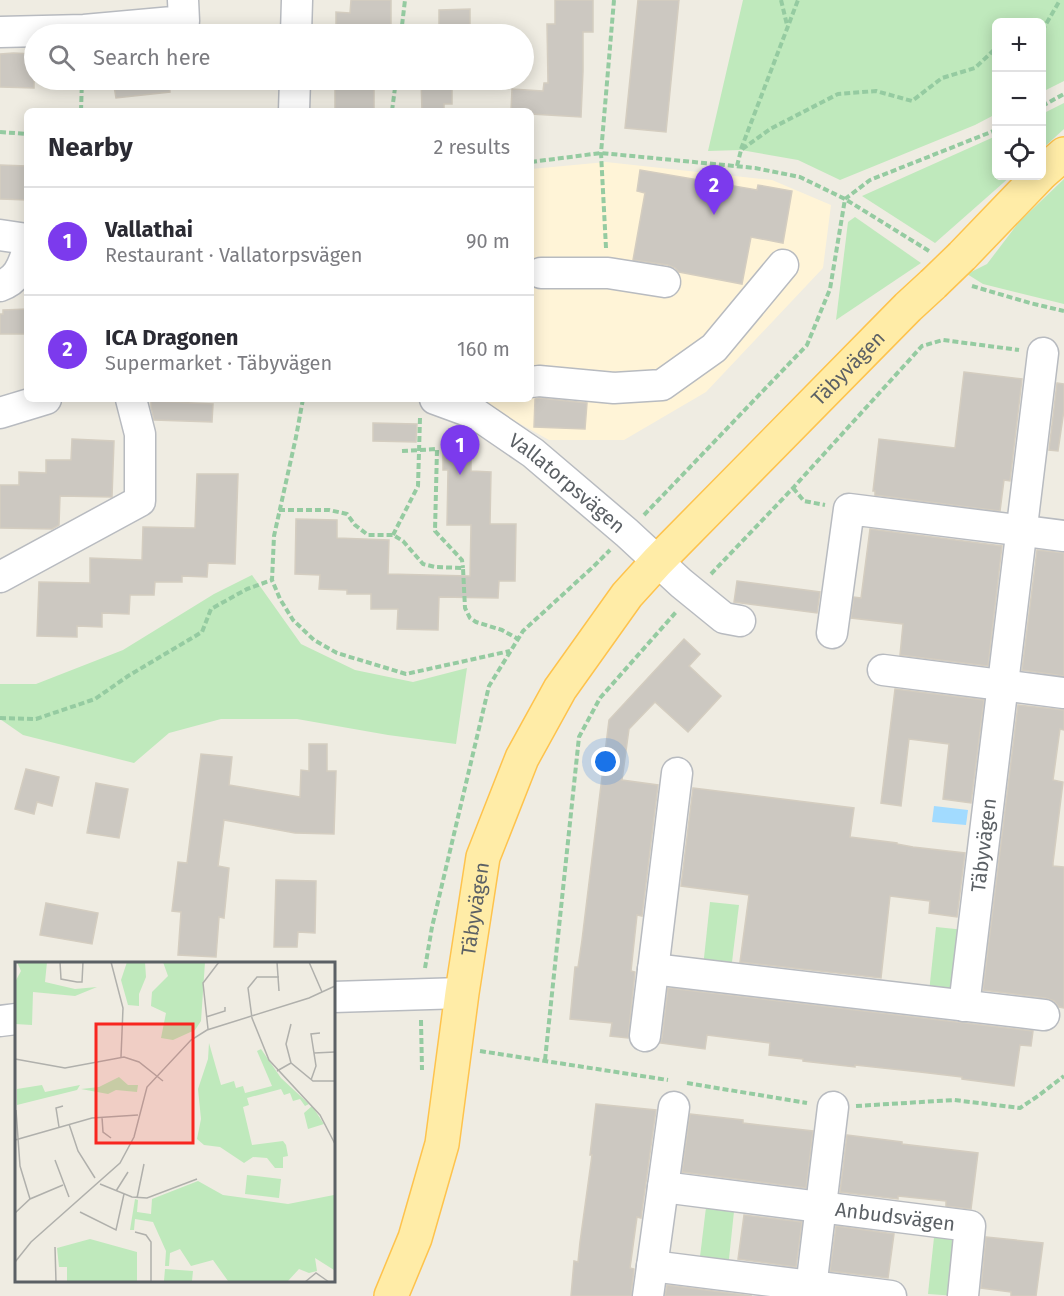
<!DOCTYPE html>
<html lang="en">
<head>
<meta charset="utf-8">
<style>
	body { margin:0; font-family:"Fira Sans",sans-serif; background:#f7f7f7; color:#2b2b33 }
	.controls { position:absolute; right:18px; top:18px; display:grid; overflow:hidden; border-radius:9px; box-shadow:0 3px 15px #0003 }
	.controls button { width:54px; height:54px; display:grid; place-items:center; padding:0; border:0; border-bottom:2px solid #e1e1e2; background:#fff; color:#2b2b33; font:30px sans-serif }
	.you { position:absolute; left:606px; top:762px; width:21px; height:21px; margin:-15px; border:4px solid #fff; border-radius:50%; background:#1a73e8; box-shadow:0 0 0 9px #1a73e833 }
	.badge { display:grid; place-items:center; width:39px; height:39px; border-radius:50%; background:#7c3aed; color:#fff; font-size:20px; font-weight:700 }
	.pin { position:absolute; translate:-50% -50px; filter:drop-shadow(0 2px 3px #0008) }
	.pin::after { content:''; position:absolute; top:32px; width:21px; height:18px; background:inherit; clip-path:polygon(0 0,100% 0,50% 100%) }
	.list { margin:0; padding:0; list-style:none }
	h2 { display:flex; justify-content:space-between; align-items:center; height:78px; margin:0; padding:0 24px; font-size:26px }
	h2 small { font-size:20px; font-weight:400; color:#7c7c81 }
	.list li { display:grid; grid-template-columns:39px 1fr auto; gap:18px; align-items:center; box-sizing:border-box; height:108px; padding:0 24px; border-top:2px solid #e1e1e2 }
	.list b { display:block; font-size:22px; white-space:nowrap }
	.list p { margin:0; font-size:20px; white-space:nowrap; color:#7c7c81 }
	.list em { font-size:20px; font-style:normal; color:#7c7c81 }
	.icon { flex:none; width:33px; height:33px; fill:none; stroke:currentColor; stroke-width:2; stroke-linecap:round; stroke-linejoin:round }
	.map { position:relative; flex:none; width:1064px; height:1296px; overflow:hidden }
	.search { position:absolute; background:#fff; box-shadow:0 3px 15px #0003; left:24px; top:24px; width:510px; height:66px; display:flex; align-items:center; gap:15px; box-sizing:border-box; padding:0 21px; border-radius:33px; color:#7c7c81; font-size:22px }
	.panel { position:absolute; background:#fff; box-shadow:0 3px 15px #0003; left:24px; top:108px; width:510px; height:294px; border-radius:9px }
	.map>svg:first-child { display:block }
	.commercial { fill:#fff4d7 }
	.green { fill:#bfe9bc }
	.water { fill:#a2dbff }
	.building { fill:#ccc8c1; stroke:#d4cdc0; stroke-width:1.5 }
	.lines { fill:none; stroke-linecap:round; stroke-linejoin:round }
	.minor-casing { stroke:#b8bbc0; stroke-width:33 }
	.major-casing { stroke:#fec34d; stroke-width:36 }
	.path { stroke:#95cba1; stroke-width:4; stroke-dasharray:6 3; stroke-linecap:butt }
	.minor { stroke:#fff; stroke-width:30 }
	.major { stroke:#ffeca7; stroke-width:33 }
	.major-bridge-casing { stroke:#fec34d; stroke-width:36; stroke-linecap:butt }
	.major-bridge { stroke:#ffeca7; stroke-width:33 }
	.labels { text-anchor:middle; stroke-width:4.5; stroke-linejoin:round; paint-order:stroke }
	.street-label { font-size:20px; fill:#5b6065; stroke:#fff }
	.inset-road { fill:none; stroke:#b0b0ac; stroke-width:1.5 }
	.view { fill:#f8251f; fill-opacity:0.15; stroke:#f8251f; stroke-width:3 }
	.inset-edge { fill:none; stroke:#5b6065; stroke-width:3 }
</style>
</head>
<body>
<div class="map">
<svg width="1064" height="1296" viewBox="0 0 1064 1296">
	<rect width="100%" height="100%" fill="#efece2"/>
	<path class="commercial" d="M606,162l166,18 59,25 -8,63 -117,124 -82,48h-75l-73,-41h55v-230z"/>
	<g class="green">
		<path d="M743,0h321v81l-22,11v-70h-46v92l-21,11 -135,55 -42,-20 -57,-10 -33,1z"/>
		<path d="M1064,103v26l-22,20v-35z"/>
		<path d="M996,136v40h15l-76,67 -73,-47z"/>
		<path d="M1064,179v125l-81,-20 -16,-10 20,-10 32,-42z"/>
		<path d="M855,217l66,46 -85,57 12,-98z"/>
		<path d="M252,575l49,69 54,26 58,12 54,-14 -11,76 -68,-9 -91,-16h-76l-52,14 -35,30 -111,-28 -23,-16v-35h36l87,-34 91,-56z"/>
		<path d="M710,902l29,3 -8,65 -28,-3z"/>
		<path d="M936,927l29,3 -8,66 -28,-4z"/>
		<path d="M707,1199l28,3 -7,66 -29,-3z"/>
		<path d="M935,1228l29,3 -7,65 -29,-2z"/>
	</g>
	<path class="water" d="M934,806l34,4 -2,15 -34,-3z"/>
	<g class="building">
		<path d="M351,0h40v26h-16v8h-39v-22l14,1z"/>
		<path d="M555,0h38v32h-10v39l-2,46 -50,-3v-3h-20l1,-22 31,2 1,-8h4l-1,-59h8z"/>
		<path d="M638,0h41l-13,132 -41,-4z"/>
		<path d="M470,9v25h-31v-24z"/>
		<path d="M13,53l21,1v34l-34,-1v-33z"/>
		<path d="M113,80h56l1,12 -54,6z"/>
		<rect x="335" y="80" width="39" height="31"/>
		<path d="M421,80h31v24h-8v7h-22z"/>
		<path d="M0,165l27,1v34l-27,-1z"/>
		<path d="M640,170l117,20 1,-5 34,6 -9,52 -32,-6 -9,47 -63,-12 -4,-4 -7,-3 -35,-5 12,-67 -8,-2z"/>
		<path d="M27,309v25h-27v-20h3v-4z"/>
		<path d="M964,372l58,7 -12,102 -6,-1 -4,31 -125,-16v-4h-2l6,-52 76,9z"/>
		<path d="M1057,383l7,1v26l-6,41 -9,-1z"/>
		<path d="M539,398l48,5 -2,26 -51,-2 1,-28z"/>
		<path d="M151,401l62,3 -1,18 -58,-2 -3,-13z"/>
		<path d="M373,423l44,1 -1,18 -43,-1z"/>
		<path d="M72,439l42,2 -2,56 -52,-1 -1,29 -7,4 -52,-1v-43h19v-13l27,1v-13h25z"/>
		<path d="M443,451h28v20l20,1 -1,52h26l-1,57h-16l-1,17 -59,-1 -1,33 -41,-1 1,-20h-27v-15h-24v-4l-28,-1 1,-14 -25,-1 1,-55 41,1v18l52,2 -1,34 82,2 1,-51h-24l1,-55h-5z"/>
		<path d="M197,474h41l-3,90 -27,-1 -1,14 -25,-1v6h-27l-1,13h-24l-1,19 -27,-1v14l-25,-1v11l-40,-1 2,-54 51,1v-25l52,2 1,-33 52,1z"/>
		<path d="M870,529l132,17 -14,120 -88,-11 3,-31 -52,-6 3,-21 7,1z"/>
		<path d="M1037,550l27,3v123l-42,-6z"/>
		<path d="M737,581l83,11 -3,21 -83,-11z"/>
		<path d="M684,639l16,15 -11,12 32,30 -33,36 -33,-30 -26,27 -7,51 36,5 -16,131 -5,-1 -6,56 4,1 -7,66 -18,-2 2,-13 -42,-4 5,-52h3l4,-27 27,-220z"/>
		<path d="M895,689l89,11 -13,103 -28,-4 6,-55 -40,-5 -8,67 -20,-3z"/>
		<path d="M1018,705l46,5v20l-4,-1 -7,51 10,2 -10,81v3l11,1v141l-5,-1 -5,-6 -8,-3 -63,-8z"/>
		<path d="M309,744h18v27h9l-2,63 -39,-1 -71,-13 -6,46 11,2 -5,50 -5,-1 -3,40 -38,-2 3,-43 -9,-1 6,-49 9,1 14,-109 31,3 -3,28 71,12 1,-27 8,1z"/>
		<path d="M26,769l33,8 -7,29 -15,-4 -3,12 -19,-5z"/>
		<path d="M96,783l32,6 -9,49 -32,-5z"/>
		<path d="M693,788l161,20 -4,29 47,6v1l16,3 52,6 -8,64 -28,-4 1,-12 -40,-5 -9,82 -141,-16 9,-67 -68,-9z"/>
		<path d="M276,880l40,1 -1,52 -17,-1 -1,15h-23z"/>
		<path d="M46,903l52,10 -6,31 -52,-9z"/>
		<path d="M668,988l365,43 -2,15 -11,-1 -6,41 -52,-7v-2l-42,-5 -65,-7v2l-52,-6v-2l-34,-4 1,-12 -63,-8 -2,14 -45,-6 2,-5z"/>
		<path d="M596,1104l60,6 -15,108 -4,-1 -7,51 4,1 -3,27h-60l3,-35 4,1 2,-20 12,-87h-2z"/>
		<path d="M690,1114l53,6v3l70,8 -7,57 -124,-16z"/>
		<path d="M847,1135l55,7v2l76,9 -7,56 -25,-3v-5l-48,-5v3l-58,-7z"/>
		<path d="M744,1215l58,7 -6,45 -58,-8z"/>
		<path d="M836,1226l58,8 -6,44 -58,-7z"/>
		<path d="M986,1237l57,6 -7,53h-25v-4l-30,-4z"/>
		<path d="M667,1285l85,11h-87z"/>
	</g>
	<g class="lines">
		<g class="minor-casing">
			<g id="minor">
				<path d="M0,32l84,-2 100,-9 -1,-21"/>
				<path d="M296,34l1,-34"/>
				<path d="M294,111l1,-31"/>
				<path d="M0,235l27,4"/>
				<path d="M541,273h67l57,9"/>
				<path d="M0,286c17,-6 22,-18 27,-34"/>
				<path d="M531,382l8,-1 75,7 48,-3 52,-37 69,-83"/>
				<path id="s1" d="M435,399l41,15 57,39 94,80 54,50 43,35 16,3"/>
				<path d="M0,413l46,-14"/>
				<path d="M0,577l140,-76v-67l-9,-35"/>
				<path d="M832,633l17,-124 215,27"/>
				<path d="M883,670l181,23"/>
				<path d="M653,969l391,46"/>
				<path d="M333,997l129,-4"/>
				<path id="s2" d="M964,1006l79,-653"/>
				<path d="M0,1021l16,-2"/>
				<path d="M645,1036l32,-263"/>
				<path id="s3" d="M663,1187l307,39 -7,70"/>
				<path d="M652,1266l239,30"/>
				<path d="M648,1296l26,-189"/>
				<path d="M810,1296l23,-189"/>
			</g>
		</g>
		<g class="major-casing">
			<g id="major">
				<path d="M1042,173l22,-19"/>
				<path d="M962,256l77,-80"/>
				<path id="s4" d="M391,1296l24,-58 27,-94 20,-151 21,-136 39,-99 38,-69 67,-94 30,-33 251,-255 25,-23"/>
			</g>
		</g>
		<g class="path">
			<path d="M781,0l6,25"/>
			<path d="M1042,31l18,-31"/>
			<path d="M401,34l4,-34"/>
			<path d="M1042,106l22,-12"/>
			<path d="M81,111l1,-31"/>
			<path d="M392,111l4,-31"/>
			<path d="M0,132l27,2"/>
			<path d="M741,149l57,-149"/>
			<path d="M531,162l70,-9 154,15 45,9 45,22 84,52"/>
			<path d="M737,166l4,-16 29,-21 68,-35 38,-3 36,10 30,-23 33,-10 21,-20"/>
			<path d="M606,248l-5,-95 13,-153"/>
			<path d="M972,286l58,17 34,8"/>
			<path d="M303,399l-7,38 -22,99 -2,44 8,19 13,21 21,20 23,13 69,21 104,-23"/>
			<path d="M402,451l35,-2 -2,82 27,29 1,8"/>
			<path d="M793,488l11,13 21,4"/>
			<path d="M279,510h50l18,4 8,11 13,10h25l10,6 20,23 12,3 28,1 2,40 5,10 6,4 26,8 16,9"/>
			<path d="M644,515l163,-170 23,-56 15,-90 25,-19 126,-50"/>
			<path d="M393,535l25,-49 2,-68"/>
			<path d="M711,574l82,-86 129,-142 21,-6 76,10"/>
			<path d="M0,718l36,1 59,-20 33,-23 74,-44 9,-23 36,-20 25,-9"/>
			<path d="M425,968l7,-41 57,-241 34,-55 71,-65 16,-16"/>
			<path d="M421,1020l1,50"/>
			<path d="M480,1051l188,29"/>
			<path d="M545,1060l34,-323 21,-39 77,-87"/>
			<path d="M687,1083l120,20"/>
			<path d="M856,1106l98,-6 66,8 18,-12 26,-20"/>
		</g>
		<use href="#minor" class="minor"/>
		<use href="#major" class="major"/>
		<g class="major-bridge-casing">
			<path id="major-bridge" d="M933,284l29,-28"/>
		</g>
		<use href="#major-bridge" class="major-bridge"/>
	</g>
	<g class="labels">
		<g class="street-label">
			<text dy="7" stroke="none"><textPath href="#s4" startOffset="1068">Täbyvägen</textPath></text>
			<text dy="7" stroke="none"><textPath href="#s1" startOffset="158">Vallatorpsvägen</textPath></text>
			<text dy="7" stroke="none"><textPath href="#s2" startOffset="162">Täbyvägen</textPath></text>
			<text dy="7" stroke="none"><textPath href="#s4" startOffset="398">Täbyvägen</textPath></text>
			<text dy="7" stroke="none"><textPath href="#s3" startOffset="234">Anbudsvägen</textPath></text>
		</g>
	</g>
	<g transform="translate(15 962)">
		<rect width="320" height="320" fill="#efece2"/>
		<path d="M2,0h30l-2,20 30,7 22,-2 -22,9 -42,-4 -1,33 -17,-1v-42l6,-11zM112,0h18l1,15 -7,17v12l-11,-1 -7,-25zM148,0h42l-4,59 -6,9 -22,10 -12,-2 5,-25 -15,-7 1,-14 16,-16zM194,81l12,42 13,-4 2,7 7,-2 2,7 27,-7 -15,-35 4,-2 20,29 28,26 -4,2 -5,-7 -7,2 -3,-8 -6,2 -3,-6 -34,9 2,7 -6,2 9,38 31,-4 3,4 2,11 -5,1v11h-8l-8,-10 -14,-1 -9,6 -24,-16 -16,-2 -7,-6 4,-20 -3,-30 10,-30zM104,115l9,8h10l-1,7 -21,-2 -8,4 -27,-5 18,-2zM27,123l3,7 35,-7 -3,5 -60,15v-16zM297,144l12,18 -16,5 -4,-16zM232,213l34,4 -2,19 -34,-4zM183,219l25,14 65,9 46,-9v75l-19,-12 2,13 -8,2 -10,-4 -11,12h-60l-15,-21 -22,6 -11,-17 -10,4 -1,13h-4l1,-15 -13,-29 -18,-3 -1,11h-4l5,-31 3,1 -1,12 14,2 1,-15zM75,277l47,13v29h-70v-14h-8l-2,-19zM150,307l28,2 -1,10h-28z" fill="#bfe9bc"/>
		<path class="inset-road" d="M45,0l1,17 16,3h5l1,-20M96,0l12,46 -2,49M262,0l2,29M294,0l13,30M264,15h-22l-9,11 4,30 17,42 51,55 15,29M191,55l19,-6v-4M193,67l-5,-46 16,-21M299,91l21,-1M0,97l50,9 59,-11 15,5 24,19M276,101l-5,-19 5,-20M262,109l14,-8 22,18h22M296,118l5,-14 -5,-32 9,-1M1,148l4,56 10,33M87,155l1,15 8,6M54,162l9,27 17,27M44,165l-3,-19 7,-2M0,178l77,-22 46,-3M40,198l14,37M85,222l32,13 15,1 50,-19M101,229l12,-19M122,236l7,-34M65,250l36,18 8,-36M0,251l15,-14 33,-14M120,270l11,3 5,7v40M40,285l1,35M0,300l16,-20 89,-79 14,-26 13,-50 44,-47 16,-10 102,-32 26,-12M290,320l11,-9 13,9"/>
		<path class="view" d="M81,62h97v119h-97z"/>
		<rect width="320" height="320" class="inset-edge"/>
	</g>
</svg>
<div class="controls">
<button>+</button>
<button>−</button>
<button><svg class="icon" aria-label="locate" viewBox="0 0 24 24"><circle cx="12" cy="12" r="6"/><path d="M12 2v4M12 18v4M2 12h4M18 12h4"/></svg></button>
</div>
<div class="you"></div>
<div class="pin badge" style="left:460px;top:475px">1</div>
<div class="pin badge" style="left:714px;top:215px">2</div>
<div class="search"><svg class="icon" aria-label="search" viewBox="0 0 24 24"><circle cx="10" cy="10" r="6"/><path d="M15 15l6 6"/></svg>Search here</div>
<section class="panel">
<h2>Nearby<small>2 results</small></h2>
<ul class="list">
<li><span class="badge">1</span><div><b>Vallathai</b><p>Restaurant · Vallatorpsvägen</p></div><em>90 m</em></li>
<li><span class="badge">2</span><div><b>ICA Dragonen</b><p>Supermarket · Täbyvägen</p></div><em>160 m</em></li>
</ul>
</section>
</div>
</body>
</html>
